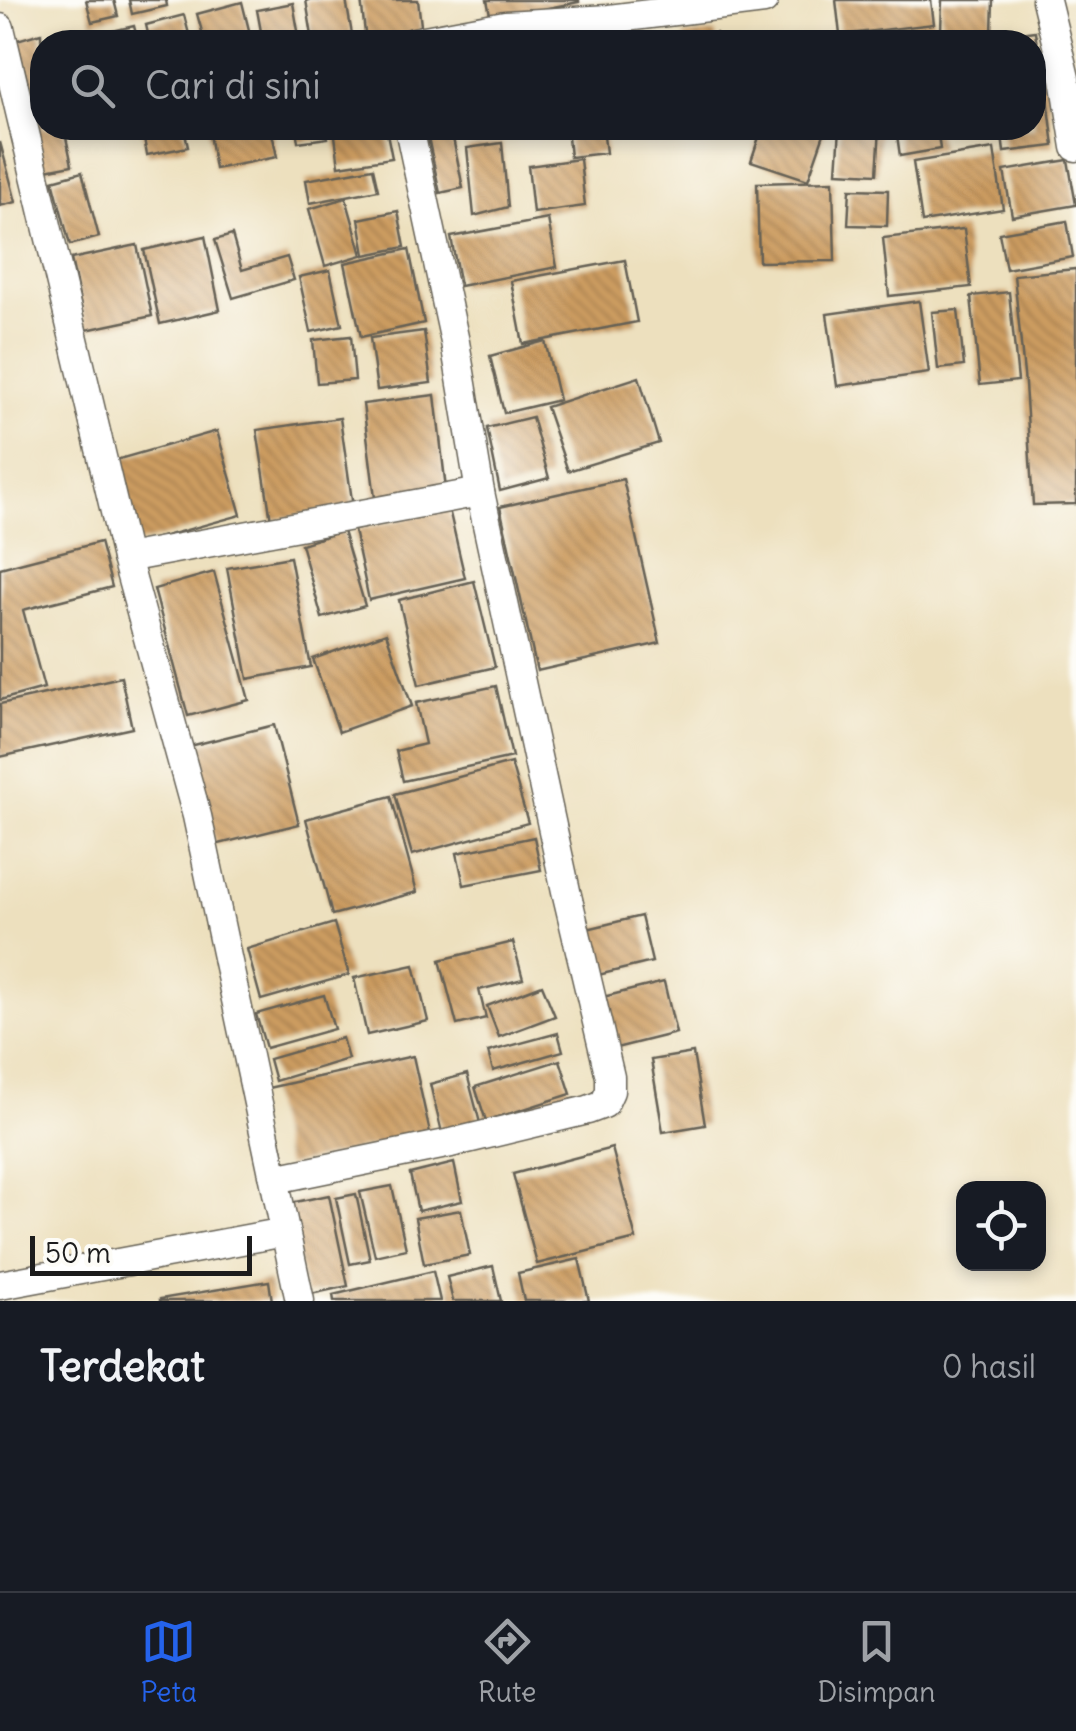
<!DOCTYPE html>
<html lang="id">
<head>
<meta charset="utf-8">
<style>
	body { margin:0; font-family:Delius,sans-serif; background:#242831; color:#f1f3f6 }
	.controls { position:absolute; right:30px; bottom:30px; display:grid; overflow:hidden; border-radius:20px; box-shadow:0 5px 15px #0003 }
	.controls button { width:90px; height:90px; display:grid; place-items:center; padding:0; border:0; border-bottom:2px solid #363941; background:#171b24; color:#f1f3f6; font:50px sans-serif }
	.scale { position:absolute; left:30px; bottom:25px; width:222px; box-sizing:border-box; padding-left:10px; border:5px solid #1c1c1c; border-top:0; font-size:28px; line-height:35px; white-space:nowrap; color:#1c1c1c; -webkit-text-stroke:8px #fdfcf7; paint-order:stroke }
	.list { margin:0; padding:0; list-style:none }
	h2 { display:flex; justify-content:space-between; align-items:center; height:130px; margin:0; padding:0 40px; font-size:42px }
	h2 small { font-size:32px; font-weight:400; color:#9ea1a6 }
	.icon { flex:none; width:55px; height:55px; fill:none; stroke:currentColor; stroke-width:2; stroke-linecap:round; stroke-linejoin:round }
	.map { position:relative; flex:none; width:1076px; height:1301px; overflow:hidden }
	.search { position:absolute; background:#171b24; box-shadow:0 5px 15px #0003; left:30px; right:30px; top:30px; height:110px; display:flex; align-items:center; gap:25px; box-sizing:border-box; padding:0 35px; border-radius:40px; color:#9ea1a6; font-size:38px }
	.sheet { height:290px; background:#171b24 }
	nav { display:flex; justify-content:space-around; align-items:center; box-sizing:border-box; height:140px; border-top:2px solid #363941; background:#171b24; font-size:28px; color:#9ea1a6 }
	nav a { display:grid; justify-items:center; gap:5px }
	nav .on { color:#2563eb }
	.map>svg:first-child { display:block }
	.building { fill:url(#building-back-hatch) }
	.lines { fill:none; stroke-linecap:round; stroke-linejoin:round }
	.minor-casing { stroke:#656155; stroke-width:31 }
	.minor { stroke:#fff; stroke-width:28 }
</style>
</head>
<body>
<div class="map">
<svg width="1076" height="1301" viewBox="0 0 1076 1301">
	<defs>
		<pattern id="building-back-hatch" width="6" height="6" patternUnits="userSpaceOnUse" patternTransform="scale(2.5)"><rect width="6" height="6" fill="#cc9c61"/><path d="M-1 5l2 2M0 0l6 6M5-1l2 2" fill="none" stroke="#a57e4f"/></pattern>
	</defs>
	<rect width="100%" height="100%" fill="#fdfcf7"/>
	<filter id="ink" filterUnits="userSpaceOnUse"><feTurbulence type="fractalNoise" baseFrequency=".01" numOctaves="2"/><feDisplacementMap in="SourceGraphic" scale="20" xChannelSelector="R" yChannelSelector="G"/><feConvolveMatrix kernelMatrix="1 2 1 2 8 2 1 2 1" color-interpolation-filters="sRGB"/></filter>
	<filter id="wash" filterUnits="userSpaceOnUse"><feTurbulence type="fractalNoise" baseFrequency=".0048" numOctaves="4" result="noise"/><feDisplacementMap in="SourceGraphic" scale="40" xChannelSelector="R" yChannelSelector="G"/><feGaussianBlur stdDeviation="2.25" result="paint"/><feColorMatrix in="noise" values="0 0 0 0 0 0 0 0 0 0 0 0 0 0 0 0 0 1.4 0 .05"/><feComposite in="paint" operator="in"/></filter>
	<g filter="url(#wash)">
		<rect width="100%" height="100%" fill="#ede0be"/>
		<g id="blocks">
			<g class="building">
				<path d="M86,0h28l4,16 -26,6z"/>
				<path d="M129,0h37l1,6 -35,8z"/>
				<path d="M306,0h40l7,40 -40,2z"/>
				<path d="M361,0h57l4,34 -56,7z"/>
				<path d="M487,0h92v2l-88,17z"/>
				<path d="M836,0h95l3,24 -94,11z"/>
				<path d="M942,0h51l-1,33 -51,-2z"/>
				<path d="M242,2l10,40h-47l-8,-28z"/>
				<path d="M293,3l7,39h-37l-6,-32z"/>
				<path d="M184,15l7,27h-41l-4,-17z"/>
				<path d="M134,26l4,16h-45l-2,-6z"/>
				<path d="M1035,31l6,45 4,-1 9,71 -50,6 -3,-24h33v-86h-28l-1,-7z"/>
				<path d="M41,33l1,57 -12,4 -13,-54z"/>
				<path d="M716,33v9h-31l-1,-6z"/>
				<path d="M952,34l36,2 -1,6h-35z"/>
				<path d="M42,116v12h22l8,37 -31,6 -10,-53z"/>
				<path d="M142,128h42l4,19 -41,8z"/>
				<path d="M208,128h63l6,29 -62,12z"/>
				<path d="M296,128h31l1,10 -30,4z"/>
				<path d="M334,128h52l6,30 -53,8z"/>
				<path d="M426,128h25l12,60 -23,5z"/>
				<path d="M459,128h42v3l-41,8z"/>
				<path d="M567,128h36l3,25 -36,4z"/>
				<path d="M762,128h64l-18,52 -57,-19z"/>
				<path d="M840,128h40l-3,46 -40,-2z"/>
				<path d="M896,128h41l3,21 -40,7z"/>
				<path d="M0,142l16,60 -16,4z"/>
				<path d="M502,143l6,64 -34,9 -7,-68z"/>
				<path d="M994,149l9,60 -81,13 -9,-60z"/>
				<path d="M580,159l5,47 -52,7 -5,-47z"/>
				<path d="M1068,160l8,45 -64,11 -8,-45z"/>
				<path d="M373,168l5,22 -68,13 -4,-23z"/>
				<path d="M82,172l17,65 -29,8 -17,-65z"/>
				<path d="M833,181l2,80 -76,1 -2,-79z"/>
				<path d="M850,189l38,1 -1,36 -39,-1z"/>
				<path d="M346,198l16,57 -37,11 -16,-57z"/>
				<path d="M398,211l7,36 -40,8 -6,-36z"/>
				<path d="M548,219l9,48 -97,19 -9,-49z"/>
				<path d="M1067,221l6,36 -67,12 -7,-36z"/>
				<path d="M964,229l7,58 -82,9 -6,-58z"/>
				<path d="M232,235l10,35 45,-13 7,23 -61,18 -18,-58z"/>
				<path d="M205,236l15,74 -60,14 -16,-74z"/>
				<path d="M137,245l15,71 -66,14 -15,-71z"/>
				<path d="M409,249l15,74 -63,14 -16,-74z"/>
				<path d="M625,260l12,62 -114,22 -12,-63z"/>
				<path d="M1076,269v235l-43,1 -8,-121 -11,-109z"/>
				<path d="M330,270l12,55 -31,7 -12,-55z"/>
				<path d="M1009,292l9,89 -38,4 -9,-89z"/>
				<path d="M919,301l10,72 -92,13 -10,-72z"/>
				<path d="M958,310l6,56 -26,3 -6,-57z"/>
				<path d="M424,331l7,52 -54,7 -7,-52z"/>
				<path d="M351,336l4,44 -38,3 -4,-43z"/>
				<path d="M545,341l14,59 -55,13 -14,-57z"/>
				<path d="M639,377l20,66 -91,28 -22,-64z"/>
				<path d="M435,395l11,94 -71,9 -12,-94z"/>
				<path d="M532,417l17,61 -49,13 -13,-63z"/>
				<path d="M340,418l13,89 -82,13 -14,-90z"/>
				<path d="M217,431l24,84 -105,29 -24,-83z"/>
				<path d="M623,479l37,164 -123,28 -37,-164z"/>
				<path d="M449,509l16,69 -96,22 -15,-70z"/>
				<path d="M343,531l22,75 -43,12 -21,-74z"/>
				<path d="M100,542l12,45 -89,23 21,78 -44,12v-132z"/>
				<path d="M290,557l21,110 -63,12 -21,-111z"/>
				<path d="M214,572l35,128 -61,16 -34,-127z"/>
				<path d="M474,581l21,86 -76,18 -20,-85z"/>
				<path d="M386,633l26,73 -73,26 -26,-73z"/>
				<path d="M121,677l11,51 -132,29v-53z"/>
				<path d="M496,686l16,71 -109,24 -7,-30 29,-7 -9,-41z"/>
				<path d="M274,725l25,99 -84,21 -25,-99z"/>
				<path d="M511,763l17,60 -116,32 -17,-61z"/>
				<path d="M391,796l26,96 -85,23 -26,-96z"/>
				<path d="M534,837l7,33 -77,15 -7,-32z"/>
				<path d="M641,916l11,46 -58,14 -11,-46z"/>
				<path d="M334,923l15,52 -88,25 -14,-51z"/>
				<path d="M513,942l10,37 -44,11 7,28 -29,7 -17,-65z"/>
				<path d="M414,965l14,56 -61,14 -13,-57z"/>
				<path d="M664,982l12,51 -60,15 -13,-51z"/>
				<path d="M542,985l13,31 -56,21 -12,-31z"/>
				<path d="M324,995l10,34 -68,19 -10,-34z"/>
				<path d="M558,1033l5,18 -70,20 -5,-19z"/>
				<path d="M342,1038l6,21 -73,22 -6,-22z"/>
				<path d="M693,1053l12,72 -42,7 -12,-72z"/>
				<path d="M413,1056l17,77 -144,33 -18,-78z"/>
				<path d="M560,1060l11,34 -85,27 -11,-34z"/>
				<path d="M467,1074l13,49 -38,10 -12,-49z"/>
				<path d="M612,1148l24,91 -99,25 -24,-90z"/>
				<path d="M454,1163l8,38 -44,10 -8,-37z"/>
				<path d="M392,1186l14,63 -31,7 -15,-64z"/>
				<path d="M356,1194l14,66 -20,4 -14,-66z"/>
				<path d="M329,1195l19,91 -42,9 -20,-91z"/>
				<path d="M461,1210l9,45 -46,9 -9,-46z"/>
				<path d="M579,1259l10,42h-65l-6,-28z"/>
				<path d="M493,1266l8,35h-48l-6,-24z"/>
				<path d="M433,1271l7,30h-106l-1,-6z"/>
				<path d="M269,1281l3,20h-112v-2z"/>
			</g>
		</g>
	</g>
	<g filter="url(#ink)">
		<use href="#blocks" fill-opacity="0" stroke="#656155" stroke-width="2.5"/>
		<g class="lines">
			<g class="minor-casing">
				<g id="minor">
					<path d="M1046,0l19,78 11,69"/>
					<path d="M0,28l126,530 71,258 103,485"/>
					<path d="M414,42l91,-17 104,-6 155,-19"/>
					<path d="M126,558l354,-66"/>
					<path d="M275,1179l176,-36 137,-33 16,-6 6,-13v-14l-44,-186 -86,-399 -25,-150 -46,-214"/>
					<path d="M0,1285l285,-53"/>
				</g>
			</g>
			<use href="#minor" class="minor"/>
		</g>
	</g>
</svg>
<div class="controls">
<button><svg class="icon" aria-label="locate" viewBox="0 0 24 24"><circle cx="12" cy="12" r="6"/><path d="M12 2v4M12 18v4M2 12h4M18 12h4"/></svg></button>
</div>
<div class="scale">50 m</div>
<div class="search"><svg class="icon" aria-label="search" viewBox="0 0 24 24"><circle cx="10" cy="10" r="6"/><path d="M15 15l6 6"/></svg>Cari di sini</div>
</div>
<section class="sheet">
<h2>Terdekat<small>0 hasil</small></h2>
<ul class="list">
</ul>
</section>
<nav>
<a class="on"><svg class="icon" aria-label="map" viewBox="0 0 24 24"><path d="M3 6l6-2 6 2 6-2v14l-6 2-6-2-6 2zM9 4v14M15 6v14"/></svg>Peta</a>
<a><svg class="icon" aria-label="directions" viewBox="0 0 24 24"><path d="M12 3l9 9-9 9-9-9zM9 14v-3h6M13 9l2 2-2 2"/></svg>Rute</a>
<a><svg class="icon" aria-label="saved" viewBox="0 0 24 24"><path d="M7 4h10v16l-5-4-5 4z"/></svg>Disimpan</a>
</nav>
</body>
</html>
